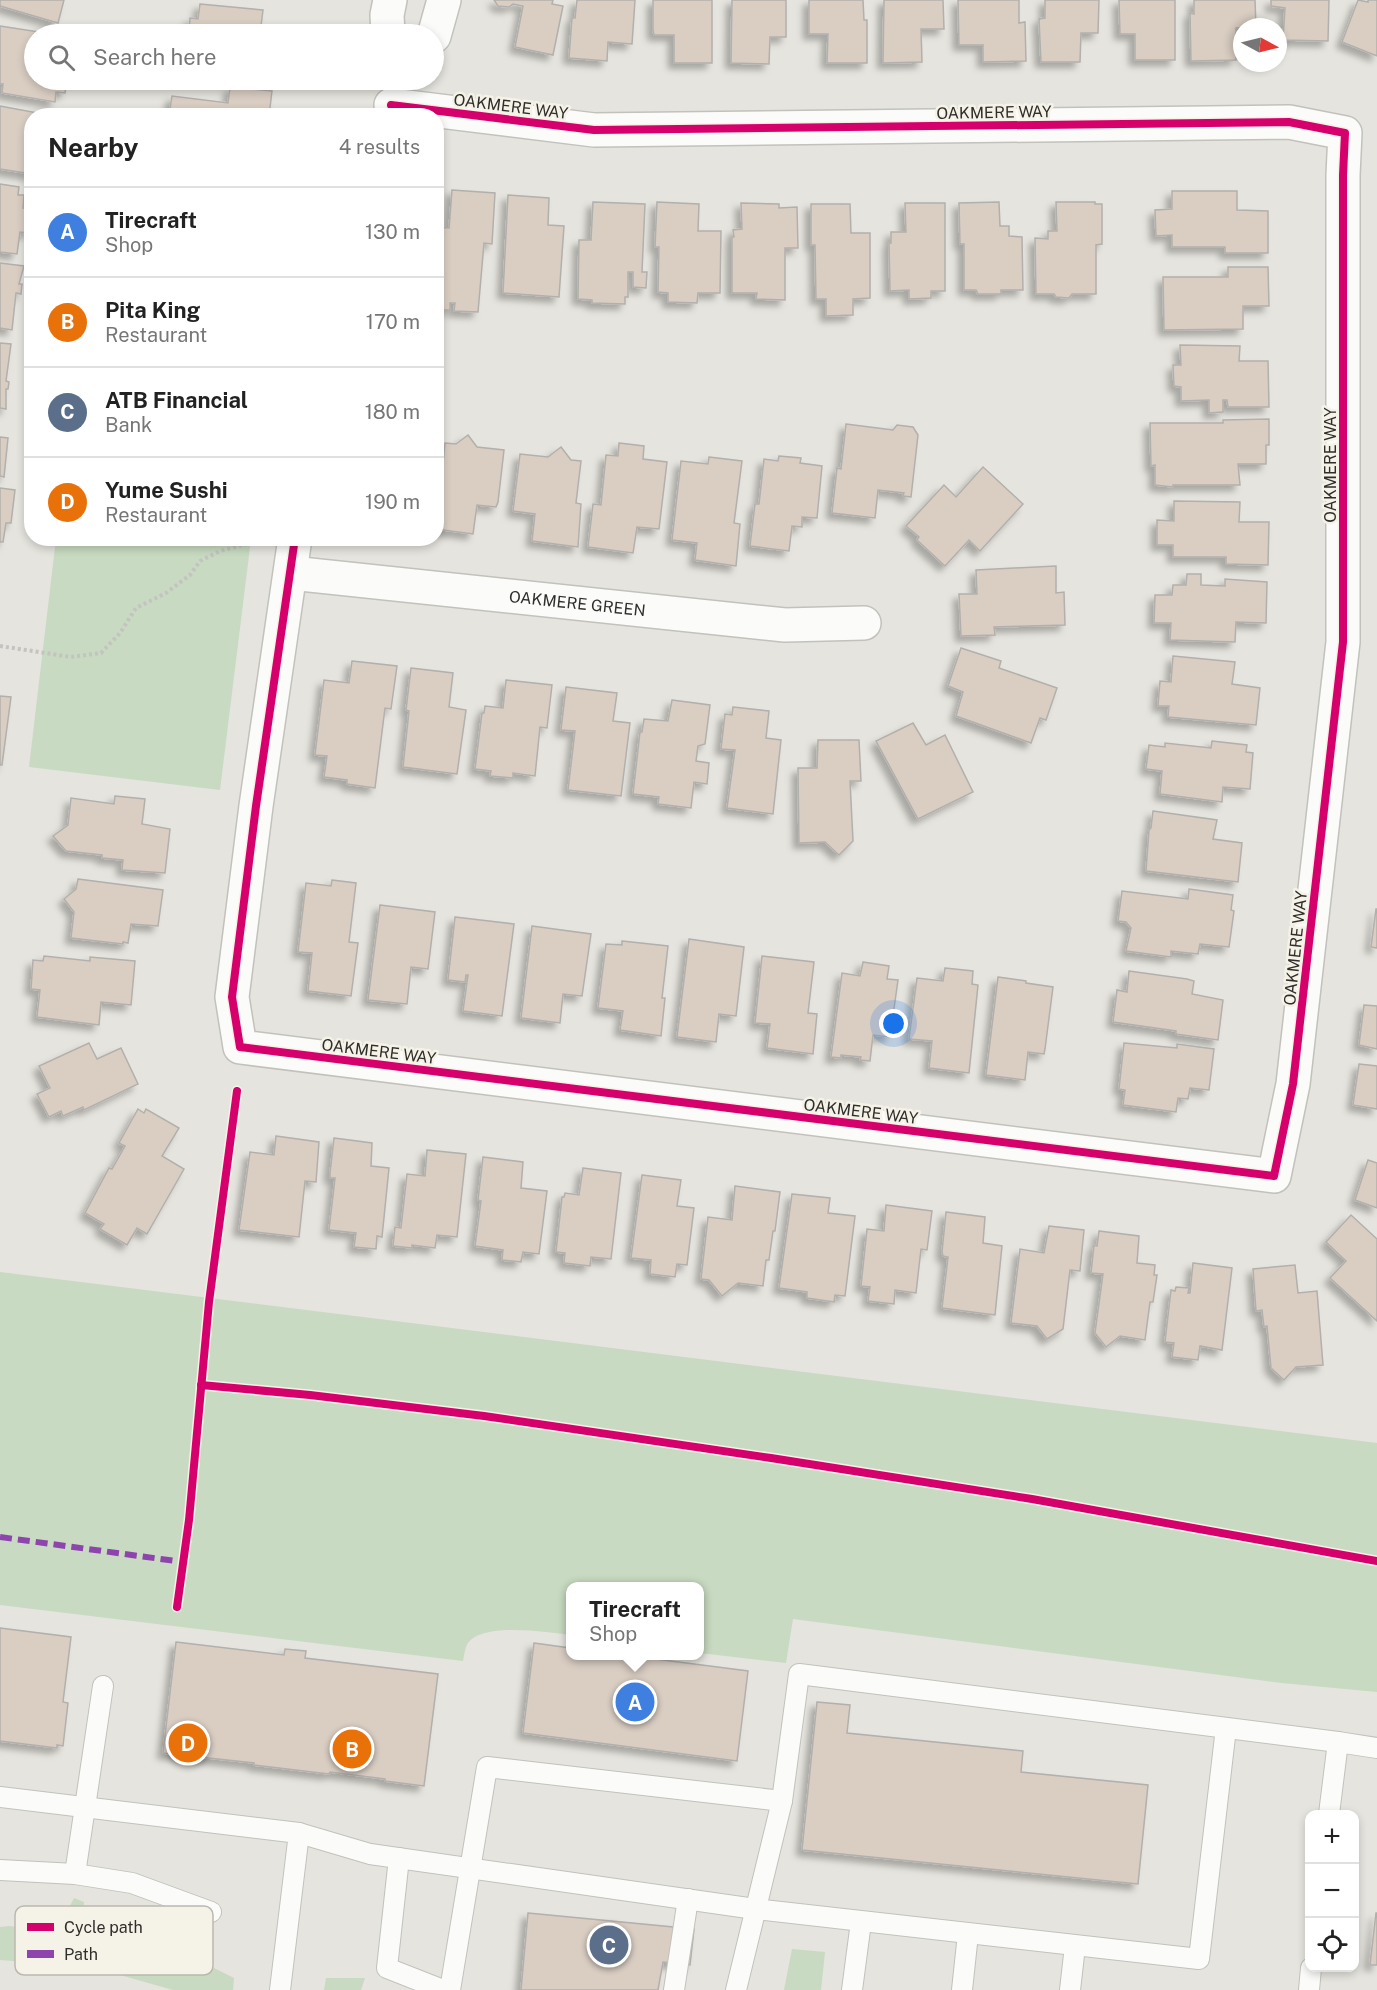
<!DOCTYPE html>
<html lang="en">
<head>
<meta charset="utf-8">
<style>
	body { margin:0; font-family:"Public Sans",sans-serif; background:#f6f6f6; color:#222 }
	.controls { position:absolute; right:18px; bottom:18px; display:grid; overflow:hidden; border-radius:12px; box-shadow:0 3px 9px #0003 }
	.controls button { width:54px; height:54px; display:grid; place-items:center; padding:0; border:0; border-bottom:2px solid #e0e0e0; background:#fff; color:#222; font:30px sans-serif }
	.compass { position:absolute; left:1233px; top:18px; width:54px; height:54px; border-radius:50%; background:#fff; box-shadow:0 3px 9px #0003; rotate:97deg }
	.you { position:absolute; left:894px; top:1024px; width:21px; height:21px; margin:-15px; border:4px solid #fff; border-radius:50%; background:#1a73e8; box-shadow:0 0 0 9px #1a73e833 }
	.badge { display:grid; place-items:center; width:39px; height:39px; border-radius:50%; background:#2563eb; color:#fff; font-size:20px; font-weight:700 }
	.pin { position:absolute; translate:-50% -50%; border:3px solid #fff; box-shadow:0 2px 6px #0006 }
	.popup { position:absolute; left:566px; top:1582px; width:138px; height:78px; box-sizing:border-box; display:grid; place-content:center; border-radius:12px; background:#fff; filter:drop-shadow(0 2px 4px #0005); font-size:20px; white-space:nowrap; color:#767676 }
	.popup b { font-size:22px; color:#222 }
	.popup::after { content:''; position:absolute; left:50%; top:100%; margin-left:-12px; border:12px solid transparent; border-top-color:#fff }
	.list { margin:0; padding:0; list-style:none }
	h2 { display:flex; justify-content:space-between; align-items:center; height:78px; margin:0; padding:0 24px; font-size:26px }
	h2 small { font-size:20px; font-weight:400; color:#767676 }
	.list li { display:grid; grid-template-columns:39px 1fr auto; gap:18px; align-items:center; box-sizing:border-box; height:90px; padding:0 24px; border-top:2px solid #e0e0e0 }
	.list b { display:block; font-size:22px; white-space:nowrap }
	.list p { margin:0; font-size:20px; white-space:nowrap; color:#767676 }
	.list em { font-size:20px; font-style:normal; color:#767676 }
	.icon { flex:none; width:33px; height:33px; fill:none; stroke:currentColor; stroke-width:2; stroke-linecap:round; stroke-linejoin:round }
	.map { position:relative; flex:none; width:1377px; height:1990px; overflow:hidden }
	.search { position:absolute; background:#fff; box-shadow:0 3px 9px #0003; left:24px; top:24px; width:420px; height:66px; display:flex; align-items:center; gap:15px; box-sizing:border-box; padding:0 21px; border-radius:33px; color:#767676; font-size:22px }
	.panel { position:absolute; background:#fff; box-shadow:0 3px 9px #0003; left:24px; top:108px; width:420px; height:438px; border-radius:24px }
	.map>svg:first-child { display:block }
	.green { fill:#c8dac1 }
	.building { fill:#dacec3; stroke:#b2b0ac; stroke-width:1.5; filter:url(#shadow) }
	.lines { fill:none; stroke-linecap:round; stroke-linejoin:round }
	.service-casing { stroke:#c2c1bc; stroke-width:22 }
	.minor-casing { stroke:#c2c1bc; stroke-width:36 }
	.path { stroke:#c4c3c0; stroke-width:4; stroke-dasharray:3 3; stroke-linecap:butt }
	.service { stroke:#fbfbfa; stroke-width:20 }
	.minor { stroke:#fbfbfa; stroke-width:33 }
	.quiet { stroke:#8e44ad; stroke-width:6; stroke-dasharray:12 6; stroke-linecap:butt }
	.cycleway-casing { stroke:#f5f3e8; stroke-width:11 }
	.cycleway { stroke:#d6006c; stroke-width:8 }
	.labels { text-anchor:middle; stroke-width:5; stroke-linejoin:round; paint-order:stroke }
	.street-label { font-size:16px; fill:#2f2e2a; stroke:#f5f3e8 }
	.key { fill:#f5f3e8; stroke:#bab8af; stroke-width:1.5 }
	.key-label { font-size:16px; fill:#2f2e2a }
</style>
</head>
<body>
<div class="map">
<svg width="1377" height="1990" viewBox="0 0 1377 1990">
	<defs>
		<filter id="shadow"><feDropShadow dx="-5.5" dy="5.5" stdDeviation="3" flood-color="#0004"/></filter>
	</defs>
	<rect width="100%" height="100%" fill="#e5e4de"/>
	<g class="green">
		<path d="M56,539h195l-31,251 -191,-23z"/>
		<path d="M0,1272l1377,171v249l-95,-9 -489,-64 -7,44 -86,-10v-67h-130v49c-22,-3 -87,-13 -102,8 -3,4 -4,13 -5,18l-463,-56z"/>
		<path d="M74,1898l10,4 -3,29 127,34 26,13 -1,12h-60l-81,-23 -92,-7v-33l9,-1 58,7 1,-23z"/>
		<path d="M792,1949l33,3 -4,38h-37z"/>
		<path d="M326,1978h39l-4,12h-37z"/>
	</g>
	<g class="building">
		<path d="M0,0h64l-6,23 -58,-17z"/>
		<path d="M494,0h59l-1,4 11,2 -10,49 -38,-8 8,-41 -10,-2 -4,3 -11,-1z"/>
		<path d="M577,0h58l-3,44 -24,-2 -1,19 -38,-3 3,-40h3z"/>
		<path d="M653,0h59v63h-38v-28h-20l-1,-5z"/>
		<path d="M732,0h54v37h-16l-1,27 -38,-1z"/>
		<path d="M809,0h54l1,20h3v43h-40l1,-29h-19z"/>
		<path d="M884,0h59l1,29h-23l1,33 -39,1z"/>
		<path d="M958,0h61v23l6,-1 1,39 -43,1v-17h-24z"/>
		<path d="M1045,0h54l-1,33h-17l-1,29h-39l-2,-43 6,-1z"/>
		<path d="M1119,0h56v60h-40v-26h-15z"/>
		<path d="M1194,0h61l1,27 -20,1v32l-45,1 -1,-48 4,1z"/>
		<path d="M1271,0h58l-1,41 -45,-1 2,-32 -14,-2z"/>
		<path d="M1358,0l10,2v-2h9v56l-35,-14z"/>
		<path d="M200,4l63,6 -3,24h-71l1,-16 8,1z"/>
		<path d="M0,26l52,8h-18v46h33l-2,13 -9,-1 -1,10 -53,-9 1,-9h-3z"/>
		<path d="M230,87l42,4 -3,25h-100l3,-20 56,7z"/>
		<path d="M0,106l43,8 -11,2v58l-32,-5z"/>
		<path d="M0,184l19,3 -1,8h6l-1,13 9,1 -3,24 -9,-1 -3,22 -17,-2z"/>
		<path d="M452,190l43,3 -3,51 -8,-1 -6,69 -24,-1 1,-8h-5v7h-14v-83l13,1z"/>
		<path d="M1172,191h65v19l31,1v42h-43v-6h-53v-12l-16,1 -1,-26 17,-1z"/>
		<path d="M508,195l41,3 -1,27 16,1 -5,71 -56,-4z"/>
		<path d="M593,202l52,2 -3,68h5l-1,16 -13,-1v-15h-5v25h-3v7l-33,-1v-3l-14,-1 1,-59h12z"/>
		<path d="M657,202l42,2 -1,27h23l-1,62h-22l-1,10 -29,-1v-9l-10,-1 1,-45h-4z"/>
		<path d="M999,202l1,24h9v10l13,1 1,53h-22v4h-23l-2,-4h-12v-46h-4l-1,-41z"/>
		<path d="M1056,202h39v2h7v40l-6,1v49h-24l-3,4 -13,-1 -2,-3h-18l-1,-56 13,1v-8h9z"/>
		<path d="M741,203l38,1v4l18,-1 1,41h-13v52l-29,-1 1,-6h-25v-56h2l-1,-7 9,-1z"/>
		<path d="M905,203h40v88h-14v7l-22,1v-9l-19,1 -1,-48h2v-11h15z"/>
		<path d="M811,204h39l1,29h19v65l-17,1v16l-27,1v-17h-10l-1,-54h-4z"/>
		<path d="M0,263l24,3 -5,18h3l-1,10 -5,-1 -4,37 -12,-2z"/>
		<path d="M1228,267h40l1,39h-26v23l-79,1 -1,-53h65z"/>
		<path d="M0,343l11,1 -5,37 3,1 -1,7h-2v20l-6,-1z"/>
		<path d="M1180,345l60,1 -1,15h29l1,46h-41l-1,-7h-4v12l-14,1v-13l-28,1v-14l-7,-1 -1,-21h8z"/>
		<path d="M1269,419v26h-3v19h-28l2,21h-67v2l-18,-2v-20l-4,1 -1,-43h73v-3z"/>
		<path d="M846,424l47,6 4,-5 16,2 5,8 -7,62 -8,-1 1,-3 -26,-3 -3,28 -43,-5 5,-45 4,1z"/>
		<path d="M468,435l9,12 27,3 -6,52 -2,5 -19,-2 -4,29 -37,-5v-44l5,1 4,-43 11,1z"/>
		<path d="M0,437l8,1 -4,39 -4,-1z"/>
		<path d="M619,443l25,3 -1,13 24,3 -8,67 -22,-2 -4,26 -45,-6 5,-43 8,1 5,-50 12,1z"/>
		<path d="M561,447l10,13 10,1 -5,42 5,1 -3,43 -46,-6 3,-27 -22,-3 7,-57 28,3z"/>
		<path d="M779,456l22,2 -1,5 22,3 -5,52 -15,-1v10l-10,-1 -3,25 -39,-5 5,-42h4l5,-45 14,2z"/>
		<path d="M709,457l33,4 -8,62 6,1 -4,42 -41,-6 2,-17 -25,-3 9,-79 27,3z"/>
		<path d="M983,467l40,37 -43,47 -11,-11 -24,26 -28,-26 2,-3 -13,-11 38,-41 12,12z"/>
		<path d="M0,488l15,2 -4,33h-5l-3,19h-3z"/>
		<path d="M1174,501l66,1 -1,20h30l-1,43 -42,-1v-7h-53v-12h-16v-25l17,1z"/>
		<path d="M1056,566v27l8,-1 1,33 -71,2 1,8 -34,1 -2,-42h18l-1,-24z"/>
		<path d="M1187,574h14v11l24,1v-7l42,3 -1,41 -30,-1 -1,20 -65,-2 1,-17h-17l1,-28h17l1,-10h13z"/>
		<path d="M961,648l40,13 -2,7 58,20 -11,32 -6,-2 -9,25 -75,-27 7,-24 -15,-6z"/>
		<path d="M1173,656l62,6 -3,22 28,4 -4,37 -88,-8 1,-11h-11l2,-25 11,1z"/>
		<path d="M352,661l45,5 -6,43 -6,-1 -10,80 -28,-4v-4l-23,-3 3,-21 -12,-1 9,-75 25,3z"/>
		<path d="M411,668l42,5 -4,34 17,3 -9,64 -54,-7 6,-56 -3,-1z"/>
		<path d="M506,680l46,5 -5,43 -7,-1 -5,49 -22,-3v5l-23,-2 1,-5 -16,-2 7,-56h2l1,-7 18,2z"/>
		<path d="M566,687l51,6 -4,28 17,2 -9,73 -53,-6 7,-59 -14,-1z"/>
		<path d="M0,696l11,1 -9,68h-2z"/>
		<path d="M672,700l38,5 -5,39 -7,2 -2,15 13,2 -2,21 -13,-2 -3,26 -33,-4 1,-7 -26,-3 7,-62h2l2,-13 24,2z"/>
		<path d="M733,707l36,4 -3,27 15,2 -8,74 -46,-6 8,-58 -14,-1 4,-35 7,1z"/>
		<path d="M913,723l13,22 19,-10 28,57 -55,27 -42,-78z"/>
		<path d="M818,740h41l2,41h-11l3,60 -14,14 -14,-13 -26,1 -1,-75h19z"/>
		<path d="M1212,741l35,4 -1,7 7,1 -3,36 -27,-2 -1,15 -62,-8 2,-23 -16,-2 3,-24 16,2v-4l46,5z"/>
		<path d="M115,796l30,3 -3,25 28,5 -5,44 -43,-3 1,-10 -21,-2v-3l-36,-4 -13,-15 15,-11 3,-27 43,6z"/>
		<path d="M1153,811l64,9 -4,19 29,4 -4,39 -92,-11 3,-41 2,-2z"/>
		<path d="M78,879l85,11 -5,36 -27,-2 -3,19 -5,-1v2l-52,-6 3,-26 -10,-13 12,-10z"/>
		<path d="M332,880l24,3 -7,59 9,1 -7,53 -43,-5 4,-38 -14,-1 8,-69 25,3z"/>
		<path d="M1189,889l44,6 -2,15 3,1 -5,36 -29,-3 -2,10 -27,-3v6l-45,-6 5,-23 -5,-6 -8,-1 4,-30 66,8z"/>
		<path d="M380,905l55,7 -7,57 -17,-2 -4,37 -39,-4z"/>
		<path d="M1376,909h1v39l-6,-1z"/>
		<path d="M455,917l59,7 -12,92 -39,-5 5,-36h-2l-1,7 -17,-2z"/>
		<path d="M532,926l59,8 -9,62 -19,-2 -3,29 -39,-5z"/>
		<path d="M689,939l55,8 -8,69 -17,-2 -3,28 -39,-5z"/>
		<path d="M622,941l46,5 -6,52h3l-4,38 -41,-6 3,-19 -25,-3 8,-64 16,1z"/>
		<path d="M44,956l46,5v-4l45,4 -4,44 -30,-3 -2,23 -62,-8 3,-27 -9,-1 2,-29 10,1z"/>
		<path d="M762,956l52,6 -6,51 9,1 -4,40 -46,-6 3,-24 -15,-1z"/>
		<path d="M863,962l26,4 -2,13 11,1 -8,57 -17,-2 -3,26 -10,-1 1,-3 -20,-2v3l-10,-1 11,-84 18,3z"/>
		<path d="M945,968l28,3 -1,13 6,1 -9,88 -40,-5 3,-27 -23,-2 8,-61 26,3z"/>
		<path d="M1129,971l58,8 7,2 -2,13 31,6 -5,40 -42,-6v-3l-63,-9 4,-32 10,2z"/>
		<path d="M998,977l28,4v2l27,4 -8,62 -1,5 -16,-2 -3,28 -39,-5z"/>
		<path d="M1364,1005l13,1v43l-18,-4z"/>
		<path d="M89,1043l8,16 24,-11 17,36 -54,26 -1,-3 -20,9 -2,-5 -12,6 -12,-23 13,-6 -11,-22z"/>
		<path d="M1124,1043l53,5v-4l37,5 -5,41 -19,-2 -2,11 -10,-1 -2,14 -53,-7 2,-15 -6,-1z"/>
		<path d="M1359,1064l18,2v43l-24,-4z"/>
		<path d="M138,1109l6,4 2,-4 33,19 -17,28 22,13 -37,65 -10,-6 -10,17 -27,-16 4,-5 -19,-11 24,-45 3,1 13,-23 -6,-3z"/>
		<path d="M276,1136l43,6 -3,40 -11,-1 -6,56 -60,-7 11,-78 24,3z"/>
		<path d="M334,1138l38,5 -1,23 18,2 -7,69 -5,-1 -1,13 -22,-2 2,-14 -27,-3 6,-52h-5v-5z"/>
		<path d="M427,1150l39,4 -9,83 -20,-2 -2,13 -23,-3v3l-19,-2 2,-19 6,1 6,-54 18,2z"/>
		<path d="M483,1157l40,5 -2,26 26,3 -8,63 -16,-2 -2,10 -19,-2 1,-10 -28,-4 6,-45 -3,-1z"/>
		<path d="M1368,1160l9,3v45l-22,-8z"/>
		<path d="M583,1168l38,5 -10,86 -20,-2 -1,9 -26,-3 1,-10 -9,-1 6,-55h2l1,-4 14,2z"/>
		<path d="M642,1175l39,5 -4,26 17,2 -7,57 -10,-1 -2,13 -25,-3 1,-14 -20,-2z"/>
		<path d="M735,1186l45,6 -5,39h-2l-4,29h-3l-3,26 -25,-3 -16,13 -13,-16 -8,-1 7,-62 24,3z"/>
		<path d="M792,1194l38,4 -2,15 27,3 -10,80 -10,-1 -1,7 -27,-4v-6l-28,-4z"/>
		<path d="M886,1205l46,6 -5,39 -6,-1 -5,44 -21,-3 -1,14 -26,-3 2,-14 -9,-1 6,-57 17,2z"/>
		<path d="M946,1212l39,5 -2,26 19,3 -7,69 -53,-7 6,-51 -5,-1 -1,-4z"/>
		<path d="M1351,1215l26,24v82l-47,-43 16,-17 -20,-19z"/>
		<path d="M1049,1226l35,4 -4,41 -10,-1 -7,59 -16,10 -10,-13 -26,-3 9,-74 24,4z"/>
		<path d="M1099,1231l40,5 -2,27 18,2 -1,10h3l-4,27h-3l-5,38 -25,-4 -14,11 -11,-14 8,-59 -12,-1 3,-28 3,1z"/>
		<path d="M1193,1263l39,5 -10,82 -22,-4 -2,14 -26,-3 2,-14 -9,-1 6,-52 4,1 1,-4 13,1 -1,5h2z"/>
		<path d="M1295,1265l3,28 19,-2 6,74 -27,2 -12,13 -13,-12 -4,-42 -3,1 -2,-17 -6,1 -3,-42z"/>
		<path d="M0,1628l71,9 -8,65 5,1 -5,43 -6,-1v3l-57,-7z"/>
		<path d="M176,1642l108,13 1,-6 21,2 -1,7 133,16 -14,112 -39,-5v-2l-55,-7 -1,2 -75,-9v-2l-91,-10z"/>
		<path d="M534,1643l36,5v8h62l116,15 -11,90 -214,-28z"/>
		<path d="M817,1702l33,3 -3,28 176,18 -2,21 127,13 -10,99 -336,-34z"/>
		<path d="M528,1913l166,16 -4,36 -27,-3 -5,28h-137z"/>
		<path d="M1376,1913h1v52h-7z"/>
	</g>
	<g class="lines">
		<g class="service-casing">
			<g id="service">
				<path d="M0,1797l299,36 -19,157"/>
				<path d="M782,1801l17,-127 539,68"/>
				<path d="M1329,1814l9,-72 39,6"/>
				<path d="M299,1833l71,21 385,55 444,50 27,-231"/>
				<path d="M399,1858l-12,110 56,22"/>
				<path d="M0,1870l75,4 57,9 79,29"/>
				<path d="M75,1874l28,-188"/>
				<path d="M450,1990l37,-223 295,34 -46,189"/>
				<path d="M674,1990l14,-91"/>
				<path d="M852,1990l9,-68"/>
				<path d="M962,1990l6,-56"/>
				<path d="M1070,1990l5,-44"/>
				<path d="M1309,1990l2,-22"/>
			</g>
		</g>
		<g class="minor-casing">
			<g id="minor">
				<path d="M388,34l-1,-19 3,-15"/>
				<path d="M434,36l10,-36"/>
				<path d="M295,538l-39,268 -24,191 8,50 1034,129 19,-92 50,-442v-467l2,-42 -56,-11 -695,8 -203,-25"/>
				<path id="s1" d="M291,573l494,52 79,-2"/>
			</g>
		</g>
		<path class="path" d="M0,646l71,11 30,-4 19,-20 16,-25 30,-15 24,-18 10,-14 20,-10 39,-10"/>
		<use href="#service" class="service"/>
		<use href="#minor" class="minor"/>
		<path class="quiet" d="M0,1537l183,25"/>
		<g class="cycleway-casing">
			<g id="cycleway">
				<path d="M295,538l-39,268 -24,191 8,50 1034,129 19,-92 50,-442v-467l2,-42 -56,-11 -695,8 -203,-25"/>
				<path d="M201,1385l109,10 174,21 287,42 261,41 345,62"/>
				<path d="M177,1607l12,-87 20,-218 28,-211"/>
			</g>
		</g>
		<use href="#cycleway" class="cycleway"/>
	</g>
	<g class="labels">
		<g class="street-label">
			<text transform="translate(511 106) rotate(7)" y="6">OAKMERE WAY</text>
			<text transform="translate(994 112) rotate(-1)" y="6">OAKMERE WAY</text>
			<text transform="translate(1330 465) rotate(-90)" y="6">OAKMERE WAY</text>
			<text dy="6" stroke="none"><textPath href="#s1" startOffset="288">OAKMERE GREEN</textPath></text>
			<text transform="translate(1295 948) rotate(-84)" y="6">OAKMERE WAY</text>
			<text transform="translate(379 1051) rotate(7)" y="6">OAKMERE WAY</text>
			<text transform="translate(861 1111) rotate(7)" y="6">OAKMERE WAY</text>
		</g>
	</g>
	<rect x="15" y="1906" width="198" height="69" rx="9" class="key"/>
	<rect x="27" y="1923" width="27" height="8" fill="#d6006c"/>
	<rect x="27" y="1950" width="27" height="8" fill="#8e44ad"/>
	<g class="key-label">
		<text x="64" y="1933">Cycle path</text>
		<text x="64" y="1960">Path</text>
	</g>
</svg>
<div class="controls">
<button>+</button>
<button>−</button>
<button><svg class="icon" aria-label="locate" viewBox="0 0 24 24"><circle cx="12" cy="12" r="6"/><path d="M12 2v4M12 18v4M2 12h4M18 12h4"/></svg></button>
</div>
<svg class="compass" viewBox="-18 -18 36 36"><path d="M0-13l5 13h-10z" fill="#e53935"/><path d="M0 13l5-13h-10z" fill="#767676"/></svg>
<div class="you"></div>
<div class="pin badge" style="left:635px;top:1702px;background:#3f7fe0">A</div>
<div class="popup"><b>Tirecraft</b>Shop</div>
<div class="pin badge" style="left:352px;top:1749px;background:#e8710a">B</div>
<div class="pin badge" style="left:609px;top:1945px;background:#5c6f8a">C</div>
<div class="pin badge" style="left:188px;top:1743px;background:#e8710a">D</div>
<div class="search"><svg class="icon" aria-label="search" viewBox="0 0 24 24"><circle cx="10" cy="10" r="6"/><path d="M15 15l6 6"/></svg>Search here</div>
<section class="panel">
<h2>Nearby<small>4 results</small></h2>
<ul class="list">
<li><span class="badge" style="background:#3f7fe0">A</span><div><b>Tirecraft</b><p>Shop</p></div><em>130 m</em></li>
<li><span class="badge" style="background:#e8710a">B</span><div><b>Pita King</b><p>Restaurant</p></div><em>170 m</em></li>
<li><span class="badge" style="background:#5c6f8a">C</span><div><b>ATB Financial</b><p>Bank</p></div><em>180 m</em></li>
<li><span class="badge" style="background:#e8710a">D</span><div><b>Yume Sushi</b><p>Restaurant</p></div><em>190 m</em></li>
</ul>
</section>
</div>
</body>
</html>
